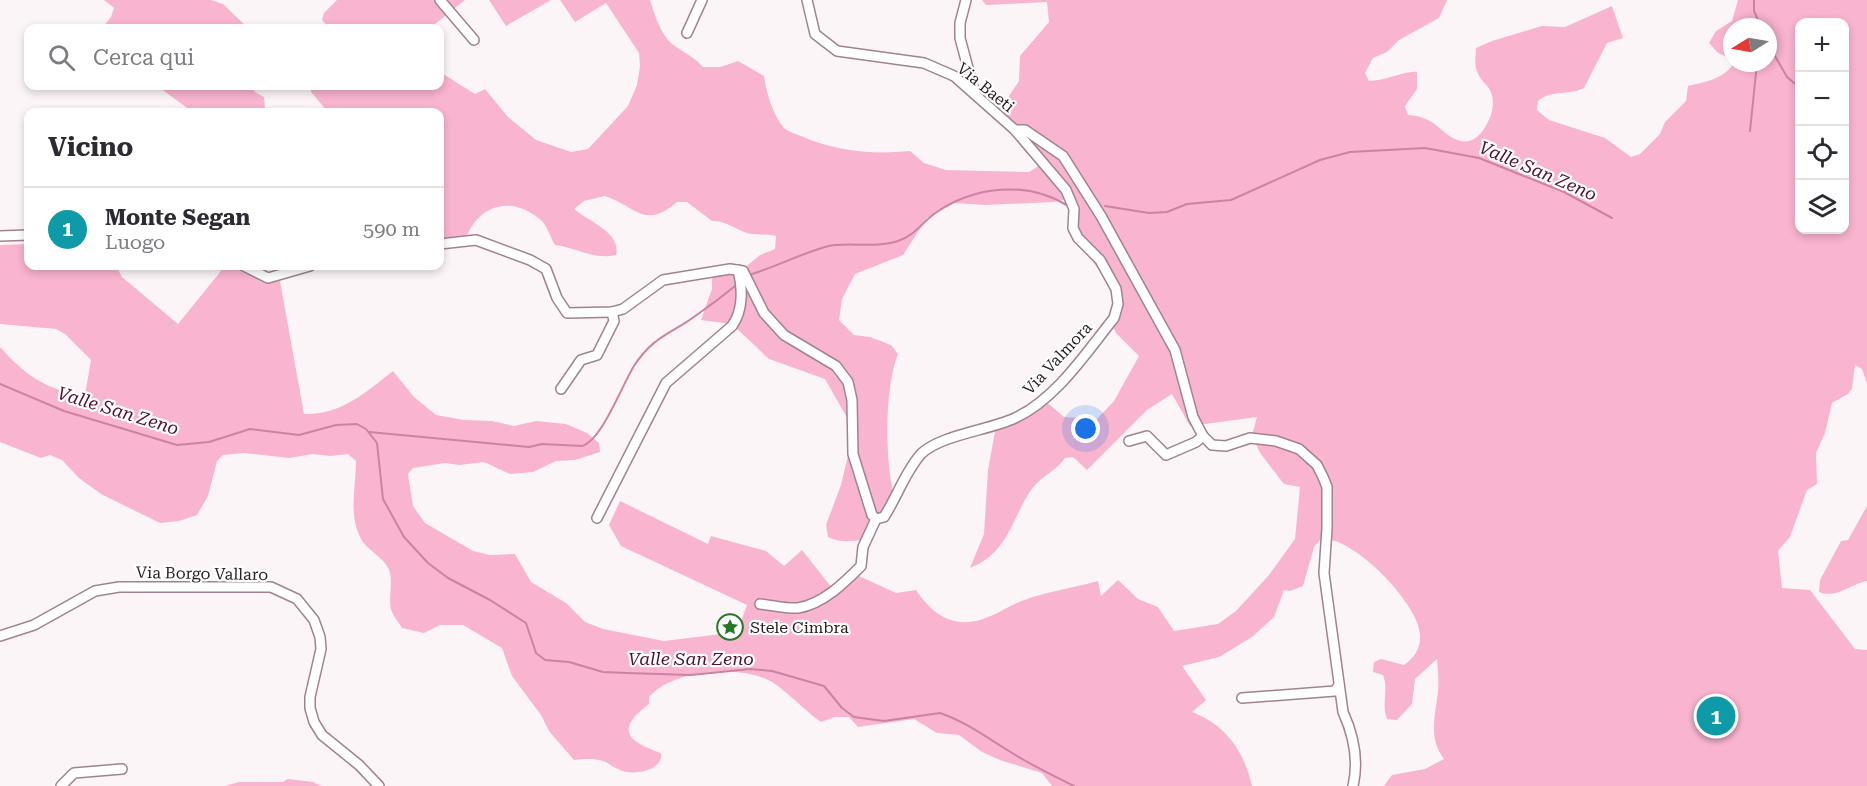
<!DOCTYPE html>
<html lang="it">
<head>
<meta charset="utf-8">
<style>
	body { margin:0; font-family:"Roboto Serif",serif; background:#f2f2f3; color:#2b2b33 }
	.controls { position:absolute; right:18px; top:18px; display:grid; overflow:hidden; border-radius:12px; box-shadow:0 3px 9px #0003 }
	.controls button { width:54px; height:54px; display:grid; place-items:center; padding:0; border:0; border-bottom:2px solid #e1e1e2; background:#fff; color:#2b2b33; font:30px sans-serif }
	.compass { position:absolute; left:1723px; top:18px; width:54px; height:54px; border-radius:50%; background:#fff; box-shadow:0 3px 9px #0003; rotate:259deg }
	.you { position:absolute; left:1086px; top:429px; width:21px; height:21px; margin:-15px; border:4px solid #fff; border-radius:50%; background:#1a73e8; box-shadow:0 0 0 9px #1a73e833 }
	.badge { display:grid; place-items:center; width:39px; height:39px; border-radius:50%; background:#1a73e8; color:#fff; font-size:20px; font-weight:700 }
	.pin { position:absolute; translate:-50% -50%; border:3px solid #fff; box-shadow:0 2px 6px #0006 }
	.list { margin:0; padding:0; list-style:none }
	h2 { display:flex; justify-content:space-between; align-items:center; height:78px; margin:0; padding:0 24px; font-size:26px }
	h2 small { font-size:20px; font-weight:400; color:#7c7c81 }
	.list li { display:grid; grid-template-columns:39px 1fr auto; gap:18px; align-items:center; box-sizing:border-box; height:84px; padding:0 24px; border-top:2px solid #e1e1e2 }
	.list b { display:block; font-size:22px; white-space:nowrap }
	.list p { margin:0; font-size:20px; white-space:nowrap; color:#7c7c81 }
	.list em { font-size:20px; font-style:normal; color:#7c7c81 }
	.icon { flex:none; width:33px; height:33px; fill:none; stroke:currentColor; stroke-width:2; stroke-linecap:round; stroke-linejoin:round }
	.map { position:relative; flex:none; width:1867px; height:786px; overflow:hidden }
	.search { position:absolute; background:#fff; box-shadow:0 3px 9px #0003; left:24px; top:24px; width:420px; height:66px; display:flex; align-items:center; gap:15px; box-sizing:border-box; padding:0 21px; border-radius:12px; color:#7c7c81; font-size:22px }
	.panel { position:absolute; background:#fff; box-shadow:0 3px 9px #0003; left:24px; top:108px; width:420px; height:162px; border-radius:12px }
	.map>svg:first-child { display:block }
	.green { fill:#f9b4d0; fill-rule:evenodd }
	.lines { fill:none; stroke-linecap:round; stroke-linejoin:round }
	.stream { stroke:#cc83a3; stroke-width:2 }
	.street-casing { stroke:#a0838f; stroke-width:12 }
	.street { stroke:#fff; stroke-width:9 }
	.labels { text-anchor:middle; stroke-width:4.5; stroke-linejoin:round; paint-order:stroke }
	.street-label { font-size:16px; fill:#271c20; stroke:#fff }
	.poi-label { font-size:16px; fill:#271c20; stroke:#fff; text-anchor:start }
	.water-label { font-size:18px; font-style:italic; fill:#500f31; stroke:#fff }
</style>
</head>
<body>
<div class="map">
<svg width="1867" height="786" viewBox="0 0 1867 786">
	<rect width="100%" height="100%" fill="#fcf5f8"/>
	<g class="green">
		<path d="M104,0h107l12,4 25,24h-146l9,-11 3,-9z"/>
		<path d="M337,0h128l-35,28h-101l-7,-8 2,-7z"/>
		<path d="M489,0h62l-45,26z"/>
		<path d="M560,0h90c4,13 9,29 18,40 9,10 24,14 35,27h17l18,-6 26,15c2,16 9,39 20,52 3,3 12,6 17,8 34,15 72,19 109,15l14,12 22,7 83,2 16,-10 -48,-48 22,-33 1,-25 29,-34 -2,-20 -61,3 -4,-5h465l-8,18 -40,22 -12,12 -14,6 -8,15 4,8c17,0 37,-11 48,-9v17l-12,17 3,9c31,2 32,21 53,26 8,2 15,-2 20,-8 9,-12 16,-28 9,-43 -4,-7 -11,-11 -13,-19 -3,-7 -1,-15 -1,-23l16,-7 50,-15 23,1 47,-21 11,32 -16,5 -23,45c-15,8 -32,1 -46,13l-1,9 12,10 56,18 26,19 9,-3 20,-20 5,-12 21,-21 2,-15c17,-4 36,-7 46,-23h34v-36h-36v32l-14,-6 -9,-10 7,-12 16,-10 6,-21h129v383l-5,-14 -7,-4 -3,24 -4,5 -16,9 -7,30 -9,20 1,31 -10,6 -17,47 -12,14 4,37 28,2 45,59 12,1v136h-483l8,-11 33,-6 19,-10c-16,-21 -9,-43 -6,-67 1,-11 0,-23 -1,-33l-22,20 -3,25 -15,16 -10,-1c-6,-15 2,-29 -4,-44l-10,-3 1,-10 7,-3 23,6c11,-8 17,-17 16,-31 -2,-31 -68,-99 -99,-95l-7,8 -11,39 -13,5 -6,-1 -10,27 -22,20 -33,20 -37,9 24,34 -14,12c34,13 52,39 60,74h-200l-10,-13 -42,-13 -18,-8 -23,-17 -22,-2 -23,-14 -56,8 -9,-10h-14l-14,5c-16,-11 -41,-38 -55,-43 -31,-14 -94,-9 -117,18v7c-34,26 -22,37 12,49 3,18 -29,23 -41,17 -6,-2 -11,-7 -17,-9 -10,-3 -19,-2 -29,-1l-25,-29 -8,-16 -29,-39 -10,-28 -39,-23h-23l-16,8 -22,-5c-3,-5 -8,-11 -10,-16 -5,-11 2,-29 -3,-42 -4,-12 -21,-19 -28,-31 -13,-25 -5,-52 -5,-78l-8,-7 -18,2 -17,-2 -24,4 -45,-5 -21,2 -6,6 -9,35 -11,19 -18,6 -19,2 -59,-29 -22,-16 -17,-18 -12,-5 -9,3 -41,-16v-95c25,28 47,44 85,48l6,-35 -26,-26 -9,-5 -56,-5v-79l28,-1v22h88l6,11 56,47 47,-58c21,0 30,18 55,15l24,133c37,1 61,-21 89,-43l21,26 22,18 28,5 28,1 22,5 22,-5 30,3 21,9 12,10 1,9 -25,8 -19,1 -23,11 -23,2 -26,-12 -25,3 -14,-2 -32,5 -5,6 5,32 12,17 48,28 17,4 25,-1 16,28 35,21 19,19 18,7 61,12 73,-9 10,-27 -126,-59 -12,-21 11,-24 88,43 3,-8 55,15 18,15 18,-16 34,43 23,-17 37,17 20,-3c16,24 37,39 67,29 16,-5 30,-16 47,-21 21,-7 46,-11 68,-17l3,15 17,-16 20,19 20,8 16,24 44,-7 18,-13 33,-36 26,-36 5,-52 -16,-3 -24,-31 -8,-18 5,-18 -67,9 -18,-32 -25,16 -60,60 -14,-13 -8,1c-9,13 -25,19 -34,32 -20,30 -23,63 -61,78l14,-34 4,-64 8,-44 47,-27 21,18 33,2 17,-18 25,-45 -22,-22 -9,-14 8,-16 -9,-24 -24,-31 -11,-20 -4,-30 -14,3 -69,3 -31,-2 -27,15 -24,37 -48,19 -13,25 -3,21 15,15 16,2 21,8 7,9c-14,36 -13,105 -4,143l-30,43c-14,1 -24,3 -36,-3l-2,-12 15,-40 13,-55 -29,-51 -56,-20 -37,-35 -31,-4 11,-31v-17l31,-3 17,-14 15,-6 1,-13c-9,-2 -16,-1 -24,-2 -13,-1 -24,-14 -40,-13l-25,-19h-10c-33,28 -40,5 -72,-6l-21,5 -10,8c14,12 48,24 42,46 -24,5 -37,-7 -61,-10 -5,-8 -7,-18 -14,-25 -32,-27 -65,-14 -77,23l-24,3v-134h-112l-17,-20v-6h129v-14l35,22 10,-5 23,28 28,23 35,12 17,-3 40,-43 9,-21 3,-19 -1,-13 -33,-50 -31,19zM1800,22h44v208h-44z"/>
		<path d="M157,86h95l3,6 9,5 1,12 -4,3h-68z"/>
		<path d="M1867,506v75c-17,3 -30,18 -48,11l1,-12 21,-39 7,-1z"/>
		<path d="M288,779l25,3 8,4h-96l14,-4h44z"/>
	</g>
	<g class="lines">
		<g class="stream">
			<path d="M1754,0v11l7,16"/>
			<path d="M1768,44l19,33 13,11"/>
			<path d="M1750,131l7,-68"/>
			<path d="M1105,206l44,7 18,-1 20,-8 44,-4 89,-40 30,-8 75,-4 54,10 85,34 48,26"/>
			<path d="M752,274c25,-8 49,-20 73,-27 20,-6 49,2 73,-6 16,-5 24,-18 36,-27 39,-28 93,-34 134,-8"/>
			<path d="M0,384l64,27 113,34 32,-3 41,-13 49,6 37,-10 21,-1 9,5 11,14 6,56 21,38 24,26 20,15 42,22 36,23 10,30 9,7 24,2 34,10 24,1 64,2 59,-6 22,2 52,15 18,22 12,9 30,4 56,-8c26,9 46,24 69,38 20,13 43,24 65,35"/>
			<path d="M369,432l160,15 13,-3 40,2c20,-6 40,-61 52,-80 20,-31 38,-32 64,-52 13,-9 25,-18 37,-28"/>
		</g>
		<g class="street-casing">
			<g id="street">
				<path d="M440,0l34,40"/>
				<path d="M966,0l-6,23v15l15,56"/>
				<path d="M687,33l15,-33"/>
				<path d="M1015,130h10l38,26 38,60 74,134 18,67 10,19 9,9 14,1 24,-8 26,3 23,8 18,16 6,12 4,10v41l-3,45 19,139c11,24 16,48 10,74"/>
				<path d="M0,236l28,-1"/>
				<path d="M440,244l36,-4 54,20 16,9 11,29 10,15 45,-1 11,-3 40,-29 67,-11 13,2 21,42 20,22 52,31 12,16 4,18 1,54 19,61 4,4 8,-2c13,-20 21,-45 37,-63 19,-19 69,-24 94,-36 41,-19 71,-65 99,-100l4,-14 -2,-15 -16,-29 -22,-22 -5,-10 1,-19 -8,-19 -51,-60 -61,-54 -30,-13 -87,-12 -22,-17 -8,-34"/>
				<path d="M244,266l24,12 42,-12"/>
				<path d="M561,389l20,-29 16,-5 17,-34 -2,-9"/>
				<path d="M1129,441l18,-5 19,19 30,-13 7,-6"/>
				<path d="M597,518l69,-135 66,-57c11,-15 11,-37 6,-56"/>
				<path d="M760,604c12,1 26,5 38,4 25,-4 46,-25 63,-42l2,-19 13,-28"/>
				<path d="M0,636l34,-11 61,-34 24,-4h152l26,12 17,21 6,17 1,12 -11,48v11l4,14 8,13 37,30 20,21"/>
				<path d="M1242,698l93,-7 4,-6"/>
				<path d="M61,786l13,-13 48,-4"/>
			</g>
		</g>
		<use href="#street" class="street"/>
	</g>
	<defs>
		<g id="sight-ring" transform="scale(1.35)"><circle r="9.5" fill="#fff" stroke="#257721" stroke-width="1.5"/><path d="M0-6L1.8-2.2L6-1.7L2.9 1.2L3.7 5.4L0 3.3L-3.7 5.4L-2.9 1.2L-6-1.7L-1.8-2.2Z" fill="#257721"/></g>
	</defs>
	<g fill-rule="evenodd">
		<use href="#sight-ring" x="730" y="627"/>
	</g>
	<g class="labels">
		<g class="street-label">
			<text transform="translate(986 87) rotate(39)" y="6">Via Baeti</text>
			<text transform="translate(1057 358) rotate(-47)" y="6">Via Valmora</text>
			<text transform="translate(202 573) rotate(1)" y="6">Via Borgo Vallaro</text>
		</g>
		<g class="poi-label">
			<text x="750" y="633">Stele Cimbra</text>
		</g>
		<g class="water-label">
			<text transform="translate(1538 171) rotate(23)" y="6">Valle San Zeno</text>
			<text transform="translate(118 411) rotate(17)" y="6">Valle San Zeno</text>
			<text x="691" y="665">Valle San Zeno</text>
		</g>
	</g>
</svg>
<div class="controls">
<button>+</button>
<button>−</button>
<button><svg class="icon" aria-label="locate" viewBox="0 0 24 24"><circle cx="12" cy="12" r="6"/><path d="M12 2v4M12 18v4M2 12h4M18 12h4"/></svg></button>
<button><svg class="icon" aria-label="layers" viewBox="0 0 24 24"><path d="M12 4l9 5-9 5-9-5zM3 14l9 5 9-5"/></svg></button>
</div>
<svg class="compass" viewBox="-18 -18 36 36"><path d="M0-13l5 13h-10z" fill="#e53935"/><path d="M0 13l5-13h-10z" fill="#7c7c81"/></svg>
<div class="you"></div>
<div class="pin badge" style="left:1716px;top:716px;background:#0f9aa8">1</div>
<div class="search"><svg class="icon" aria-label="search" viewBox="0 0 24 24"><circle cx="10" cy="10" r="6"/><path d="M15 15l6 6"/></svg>Cerca qui</div>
<section class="panel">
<h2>Vicino<small></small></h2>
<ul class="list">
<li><span class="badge" style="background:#0f9aa8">1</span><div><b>Monte Segan</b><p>Luogo</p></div><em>590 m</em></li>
</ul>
</section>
</div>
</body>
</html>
